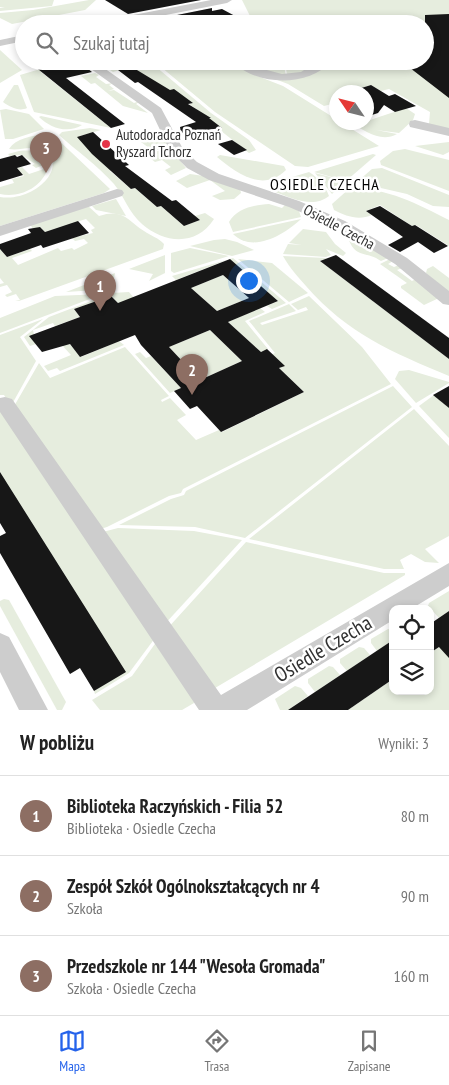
<!DOCTYPE html>
<html lang="pl">
<head>
<meta charset="utf-8">
<style>
	body { margin:0; font-family:"PT Sans Narrow",sans-serif; background:#f6f6f6; color:#222 }
	.controls { position:absolute; right:15px; bottom:15px; display:grid; overflow:hidden; border-radius:10px; box-shadow:0 2px 8px #0003 }
	.controls button { width:45px; height:45px; display:grid; place-items:center; padding:0; border:0; border-bottom:1px solid #e0e0e0; background:#fff; color:#222; font:25px sans-serif }
	.compass { position:absolute; left:329px; top:85px; width:45px; height:45px; border-radius:50%; background:#fff; box-shadow:0 2px 8px #0003; rotate:305deg }
	.you { position:absolute; left:248px; top:280px; width:18px; height:18px; margin:-12px; border:4px solid #fff; border-radius:50%; background:#1a73e8; box-shadow:0 0 0 8px #1a73e833 }
	.badge { display:grid; place-items:center; width:32px; height:32px; border-radius:50%; background:#2563eb; color:#fff; font-size:16px; font-weight:700 }
	.pin { position:absolute; translate:-50% -41px; filter:drop-shadow(0 1px 2px #0008) }
	.pin::after { content:''; position:absolute; top:26px; width:18px; height:15px; background:inherit; clip-path:polygon(0 0,100% 0,50% 100%) }
	.list { margin:0; padding:0; list-style:none }
	h2 { display:flex; justify-content:space-between; align-items:center; height:65px; margin:0; padding:0 20px; font-size:21px }
	h2 small { font-size:16px; font-weight:400; color:#767676 }
	.list li { display:grid; grid-template-columns:32px 1fr auto; gap:15px; align-items:center; box-sizing:border-box; height:80px; padding:0 20px; border-top:1px solid #e0e0e0 }
	.list b { display:block; font-size:19px; white-space:nowrap }
	.list p { margin:0; font-size:16px; white-space:nowrap; color:#767676 }
	.list em { font-size:16px; font-style:normal; color:#767676 }
	.icon { flex:none; width:28px; height:28px; fill:none; stroke:currentColor; stroke-width:2; stroke-linecap:round; stroke-linejoin:round }
	.map { position:relative; flex:none; width:449px; height:710px; overflow:hidden }
	.search { position:absolute; background:#fff; box-shadow:0 2px 8px #0003; left:15px; right:15px; top:15px; height:55px; display:flex; align-items:center; gap:12px; box-sizing:border-box; padding:0 18px; border-radius:28px; color:#767676; font-size:19px }
	.sheet { height:305px; background:#fff }
	nav { display:flex; justify-content:space-around; align-items:center; box-sizing:border-box; height:70px; border-top:1px solid #e0e0e0; background:#fff; font-size:14px; color:#767676 }
	nav a { display:grid; justify-items:center; gap:2px }
	nav .on { color:#2563eb }
	.map>svg:first-child { display:block }
	.green { fill:#e6edde }
	.building { fill:#171717; fill-rule:evenodd }
	.lines { fill:none; stroke-linecap:round; stroke-linejoin:round }
	.minor { fill:#cdcdcd; fill-rule:evenodd }
	.poi-dot { fill:#e43448; stroke:#fff; stroke-width:2 }
	.labels { text-anchor:middle; stroke-width:5; stroke-linejoin:round; paint-order:stroke }
	.far-poi-label { font-size:15px; fill:#303030; stroke:#fff; text-anchor:start }
	.far-street-label { font-size:15px; fill:#303030; stroke:#fff }
	.far-quarter-label { font-size:16px; letter-spacing:1px; fill:#000; stroke:#fff }
	.near-street-label { font-size:21px; fill:#303030; stroke:#fff }
</style>
</head>
<body>
<div class="map">
<svg width="449" height="710" viewBox="0 0 449 710">
	<rect width="100%" height="100%" fill="#fff"/>
	<g class="green">
		<path d="M0,0h54l-2,6 -52,5v-3l5,-1h-5z"/>
		<path d="M89,0h7l-11,10 -73,14 -12,-6v-5l33,-3z"/>
		<path d="M242,0h207v129l-20,-5 1,-12 -41,-23 -8,2 -10,-6 -13,4 -7,-1 -2,2 4,2h-17v11l-12,3 -36,-22 -16,-6 33,-1 14,-7 -32,5 -2,-14h140v-37h-171z"/>
		<path d="M0,50l22,20 -22,13z"/>
		<path d="M108,61h41l62,52 38,27 7,10 -7,3 -43,-34 3,-1 -20,-14 2,-1 -61,-36 -17,5 -11,-8z"/>
		<path d="M182,61h52l26,16 23,9 53,33v3l6,1 37,23 -71,21 -13,-1 -80,-54 -54,-45z"/>
		<path d="M248,61h35l3,15 -11,-1z"/>
		<path d="M47,67l-6,5 70,56 -77,-16 -14,-37z"/>
		<path d="M95,73l4,2 -3,2 10,7 8,-1 -5,2 5,4 -6,2 6,-1 20,13 6,-2 -4,3 12,9 -25,-7 -28,-23 -4,1 -10,-8z"/>
		<path d="M14,85h4l9,23c-8,4 -17,-1 -24,-6z"/>
		<path d="M406,108l9,6 -2,6 -14,13 -23,-3 21,4c-16,9 -32,-3 -46,-11l15,-1 1,-4 3,2z"/>
		<path d="M6,109l23,5 15,15 -31,10h-8l-5,-29z"/>
		<path d="M41,116l41,9c-14,9 -32,3 -43,-8z"/>
		<path d="M90,128l11,2 -21,6 34,34 -4,1 21,18 4,-1 22,19 4,-1 23,20 16,-6 -5,-4 10,-3 9,6c-17,27 -49,25 -72,5 -13,-11 -18,-28 -28,-40 -16,-18 -37,-33 -55,-49l3,-3z"/>
		<path d="M44,134h8l58,55 -6,4 -104,33v-29c37,6 75,-37 37,-48 -9,-3 -18,2 -28,0 7,-11 23,-13 35,-15z"/>
		<path d="M157,138h8l4,9 -16,4 -12,-9z"/>
		<path d="M449,142v10l-6,3 -28,-9z"/>
		<path d="M170,148l16,20 -15,7 -6,-5 6,-3 -9,-7 -7,2 -5,-4 8,-3 -4,-3z"/>
		<path d="M405,149l44,11v31l-68,-26 -1,-4 13,-10z"/>
		<path d="M19,151c12,-1 25,-1 27,13l-10,4 -4,-3 3,-1 -13,-9 -12,1 -2,-2z"/>
		<path d="M373,154l3,1 -30,26 -32,-9z"/>
		<path d="M220,155l64,11 2,4c-23,23 -50,3 -69,-13z"/>
		<path d="M22,167l7,7 15,-5 3,2c-8,18 -28,27 -47,23v-7l14,-4 -2,-4 12,-3 -7,-8z"/>
		<path d="M382,168l67,27v12l-16,-1 -26,-12 -48,-11 -1,-2 14,-12z"/>
		<path d="M309,172c8,5 17,15 20,24 -16,13 -37,2 -54,-4l-2,-4 6,-7z"/>
		<path d="M315,173l31,8 -14,13z"/>
		<path d="M190,174l14,2 36,13 1,4 -7,6 -14,1 -8,-4 13,-5 -15,-11 -23,8 -11,-7z"/>
		<path d="M350,188c38,0 67,16 99,32v26l-33,-21 -4,1 -32,-21 -14,6 6,4c-14,6 -26,1 -38,-5l-2,-6z"/>
		<path d="M116,199l10,17 -30,-6 -4,-4z"/>
		<path d="M269,204l13,4 4,-4 13,7 2,6 -68,15 -4,-10c8,-14 25,-17 40,-18z"/>
		<path d="M88,206l11,10c24,-8 28,4 45,15 7,5 15,7 20,13l-1,5 -144,52h-4l5,-1 -4,-6 -9,3 -2,-2 7,-3 -5,-7 -7,2v-3l4,-1 -4,-5v-29l7,8 23,-8 2,2 -20,7 6,7 40,-17 3,3 11,-3 2,2 14,-7 -4,-4 -9,2 -3,-3 21,-5 -2,-3 4,-2 -9,-9 -41,13 -5,-5 -7,2 -3,-5z"/>
		<path d="M301,219c-16,15 -48,35 -68,15z"/>
		<path d="M303,229l23,3 9,12 11,9 -3,3 -17,-7 5,6 -5,2 -43,-3 5,-10 14,1 -13,-2z"/>
		<path d="M347,235l41,23 -7,3c-16,-11 -26,-1 -34,-26z"/>
		<path d="M225,239l12,3 17,8 -22,6 -42,-10 24,-6z"/>
		<path d="M190,248l39,8 -55,17 -3,-2v-18z"/>
		<path d="M165,255v18l-16,8 4,-7 -24,-5z"/>
		<path d="M283,256l44,2 -7,3 129,98v17c-57,-24 -101,-42 -143,-90 -8,-9 -17,-19 -23,-30z"/>
		<path d="M233,258l53,45 -14,6 -5,-3 11,-5 -49,-42 -53,21 -4,-4z"/>
		<path d="M238,259l34,4 36,30 -19,9z"/>
		<path d="M390,259l3,2 -5,3 6,3 5,-2 3,3 -5,2 15,11 4,-2 23,19 -15,7 -23,-17v-2l6,-3 -27,-19z"/>
		<path d="M433,266l16,12v16l-23,-21 1,-4z"/>
		<path d="M115,273l-3,16 -46,3z"/>
		<path d="M223,275l26,23 -32,13 -26,-23z"/>
		<path d="M129,292l9,11 -15,5 -12,-12 -37,13 6,8 -25,9 -2,-3 -20,7 3,14 -6,2 -6,-9 25,-20 63,-24z"/>
		<path d="M103,294l-103,39v-15l55,-22z"/>
		<path d="M309,296l53,51 29,37 -208,105 -2,4 -12,3 -62,31 -10,3 -84,-122 26,-45 11,15 75,-31 44,49 -8,4 1,2 8,-4 16,17 -9,5 19,20 23,-10 3,2 82,-40 -25,-24 5,-2 -18,-9 9,-4 -26,-32 40,-17 7,7 -36,12 2,2 46,-15 -2,-3 -8,3 -7,-6z"/>
		<path d="M260,308l5,4 -20,9 23,28 -7,3 -33,-30z"/>
		<path d="M43,319l-23,18 16,24 -25,45 -7,-11h-4v-60z"/>
		<path d="M210,330l32,31 -42,19 -31,-33z"/>
		<path d="M119,341l5,4 -64,26 -3,-3 -9,3 -4,-5 27,-11 -10,-11 7,-2 13,15z"/>
		<path d="M140,352l6,6 5,-2 30,32 -11,5 -35,-39z"/>
		<path d="M409,370l40,12v1l-33,20 -21,-24 4,-8z"/>
		<path d="M393,386l19,21 -167,131 -50,-11 -76,-2 52,-26 13,-4 2,-4z"/>
		<path d="M434,395l15,13v30l-30,-32z"/>
		<path d="M0,409l155,229 -26,35 -34,21 -1,-3 14,-9 -108,-210z"/>
		<path d="M414,409l35,37v90l-24,13 14,14 -14,-1 -14,-8 -11,6 4,9h-20l-135,-30z"/>
		<path d="M118,528l76,3 48,9 -79,86 -64,-93z"/>
		<path d="M246,542l138,31h21v2l-195,116 -44,-61z"/>
		<path d="M449,591v20l-10,7 -11,-12 1,-3z"/>
		<path d="M4,599l5,1 57,102 -4,8h-5l-57,-104v-5z"/>
		<path d="M388,629h5v11l-16,11 -6,-8v-4z"/>
		<path d="M157,641l36,55 1,7 -12,7h-82l-8,-10 40,-24z"/>
		<path d="M359,647l5,1 6,7 -23,16 -7,-8v-4z"/>
		<path d="M439,647l10,2v61h-101l45,-31v12h37v-38z"/>
		<path d="M329,666l4,1 7,8 -25,17 -7,-9v-4z"/>
		<path d="M295,686l6,2 7,8 -20,14h-8l-5,-11z"/>
	</g>
	<g class="building">
		<path d="M105,0h96l-73,14z"/>
		<path d="M212,8v3l10,-2 28,15h-56l-9,-5 -15,4 -8,-5z"/>
		<path d="M449,14v84l-48,-37h24v-46z"/>
		<path d="M28,61h50l14,11 -26,6 59,46 -14,4z"/>
		<path d="M132,67l38,23 4,-1 19,14 -5,1 23,14h-2l13,10 -41,5 -1,-6 16,-5 -58,-40 -3,1 -17,-13z"/>
		<path d="M371,85l18,11 6,-2 21,12 -21,6 -11,-7 -6,8 -12,4v-25l-11,-2z"/>
		<path d="M93,132l36,33 -4,1 47,35 4,-1 24,20 -16,6 -23,-20 -4,1 -22,-19 -4,1 -39,-35 -15,-17z"/>
		<path d="M232,140l15,10 -13,5 -16,-11z"/>
		<path d="M15,155l2,2 5,-2 9,9 -14,4 6,7 -23,7v-23z"/>
		<path d="M380,206l32,20 3,-1 33,21 -14,7 -16,-11 -18,10 -12,-7 15,-8 -37,-26z"/>
		<path d="M78,221l11,12 -46,15 -2,-3 -34,12 -7,-8v-5l31,-11 -3,-4 12,-2 5,5z"/>
		<path d="M336,255l113,83v21l-129,-98z"/>
		<path d="M230,259l48,42 -50,21 33,30 6,-3 18,17 -6,2 25,24 -83,40 -24,-26 -7,3 -16,-18 7,-3 -40,-43 -6,-10 -55,22 -10,-13 -28,8 -13,-16 51,-19 -6,-8 37,-13 7,7zM223,275l26,23 -32,13 -26,-23zM210,330l32,31 -42,19 -31,-33z"/>
		<path d="M449,386v22l-16,-13z"/>
		<path d="M0,472l126,200 -32,19 -14,-23 -10,6 -70,-121v-17l6,-3 -6,-10z"/>
		<path d="M449,611v47l-10,-11 -9,6v-29z"/>
		<path d="M393,640v39l-45,31h-60z"/>
	</g>
	<g class="lines">
		<g class="minor">
			<path d="M211,0h21l-5,3 -107,21h-23l5,-3z"/>
			<path d="M24,35v6l-24,5v-6z"/>
			<path d="M80,61h14l67,47 22,41 14,13 22,12 80,27 46,20 62,37 42,33v14l-6,-1 -48,-40 -60,-37 -46,-20 -80,-27 -22,-12 -17,-17 -18,-38z"/>
			<path d="M232,61h15l16,8 19,5 19,-2 17,-11h13c-22,27 -76,25 -99,0z"/>
			<path d="M415,120l34,8v8l-39,-9 -1,-3 1,-3z"/>
			<path d="M117,189l5,1 2,3 -2,3 -122,40v-10z"/>
			<path d="M5,397l7,2 209,296 228,-132v23l-38,23h-18v11l-146,90h-48l-199,-298v-14z"/>
			<path d="M0,633l9,4 39,73h-29l-19,-38z"/>
		</g>
	</g>
	<circle class="poi-dot" cx="106" cy="144" r="5"/>
	<g class="labels">
		<g class="far-poi-label">
			<text x="116" y="140">Autodoradca Poznań<tspan x="116" dy="17">Ryszard Tchorz</tspan></text>
		</g>
		<g class="far-street-label">
			<text transform="translate(339 227) rotate(28)" y="5">Osiedle Czecha</text>
		</g>
		<g class="far-quarter-label">
			<text x="325" y="190">OSIEDLE CZECHA</text>
		</g>
		<g class="near-street-label">
			<text transform="translate(323 649) rotate(-31)" y="7">Osiedle Czecha</text>
		</g>
	</g>
</svg>
<div class="controls">
<button><svg class="icon" aria-label="locate" viewBox="0 0 24 24"><circle cx="12" cy="12" r="6"/><path d="M12 2v4M12 18v4M2 12h4M18 12h4"/></svg></button>
<button><svg class="icon" aria-label="layers" viewBox="0 0 24 24"><path d="M12 4l9 5-9 5-9-5zM3 14l9 5 9-5"/></svg></button>
</div>
<svg class="compass" viewBox="-18 -18 36 36"><path d="M0-13l5 13h-10z" fill="#e53935"/><path d="M0 13l5-13h-10z" fill="#767676"/></svg>
<div class="you"></div>
<div class="pin badge" style="left:100px;top:311px;background:#8d6e63">1</div>
<div class="pin badge" style="left:192px;top:395px;background:#8d6e63">2</div>
<div class="pin badge" style="left:46px;top:173px;background:#8d6e63">3</div>
<div class="search"><svg class="icon" aria-label="search" viewBox="0 0 24 24"><circle cx="10" cy="10" r="6"/><path d="M15 15l6 6"/></svg>Szukaj tutaj</div>
</div>
<section class="sheet">
<h2>W pobliżu<small>Wyniki: 3</small></h2>
<ul class="list">
<li><span class="badge" style="background:#8d6e63">1</span><div><b>Biblioteka Raczyńskich - Filia 52</b><p>Biblioteka · Osiedle Czecha</p></div><em>80 m</em></li>
<li><span class="badge" style="background:#8d6e63">2</span><div><b>Zespół Szkół Ogólnokształcących nr 4</b><p>Szkoła</p></div><em>90 m</em></li>
<li><span class="badge" style="background:#8d6e63">3</span><div><b>Przedszkole nr 144 &quot;Wesoła Gromada&quot;</b><p>Szkoła · Osiedle Czecha</p></div><em>160 m</em></li>
</ul>
</section>
<nav>
<a class="on"><svg class="icon" aria-label="map" viewBox="0 0 24 24"><path d="M3 6l6-2 6 2 6-2v14l-6 2-6-2-6 2zM9 4v14M15 6v14"/></svg>Mapa</a>
<a><svg class="icon" aria-label="directions" viewBox="0 0 24 24"><path d="M12 3l9 9-9 9-9-9zM9 14v-3h6M13 9l2 2-2 2"/></svg>Trasa</a>
<a><svg class="icon" aria-label="saved" viewBox="0 0 24 24"><path d="M7 4h10v16l-5-4-5 4z"/></svg>Zapisane</a>
</nav>
</body>
</html>
